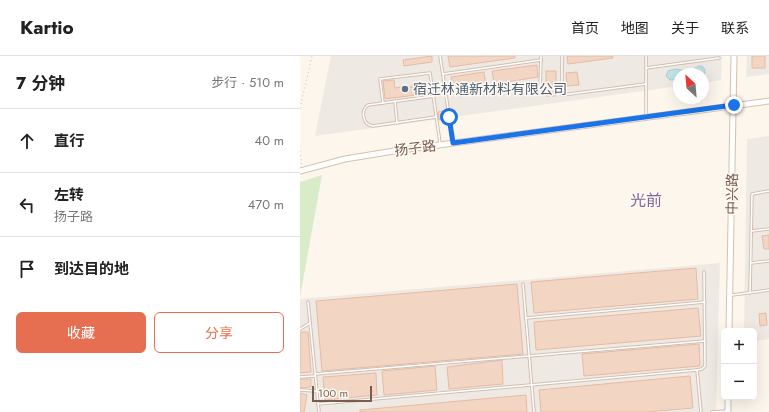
<!DOCTYPE html>
<html lang="zh">
<head>
<meta charset="utf-8">
<style>
	body { margin:0; font-family:Jost,"Noto Sans SC",sans-serif; background:#f2f2f2; color:#222 }
	.controls { position:absolute; right:12px; bottom:12px; display:grid; overflow:hidden; border-radius:6px; box-shadow:0 4px 16px #0002 }
	.controls button { width:36px; height:36px; display:grid; place-items:center; padding:0; border:0; border-bottom:1px solid #e0e0e0; background:#fff; color:#222; font:20px sans-serif }
	.compass { position:absolute; left:373px; top:12px; width:36px; height:36px; border-radius:50%; background:#fff; box-shadow:0 4px 16px #0002; rotate:334deg }
	.scale { position:absolute; left:12px; bottom:10px; width:60px; box-sizing:border-box; padding-left:4px; border:2px solid #7a5c4d; border-top:0; font-size:11px; line-height:14px; white-space:nowrap; color:#7a5c4d; -webkit-text-stroke:3px #fffaf3; paint-order:stroke }
	.stop { position:absolute; width:12px; height:12px; margin:-9px; border:3px solid #1a73e8; border-radius:50%; background:#fff }
	.stop.end { background:#1a73e8; border-color:#fff; box-shadow:0 1px 4px #0008 }
	.list { margin:0; padding:0; list-style:none }
	h2 { display:flex; justify-content:space-between; align-items:center; height:52px; margin:0; padding:0 16px; font-size:17px }
	h2 small { font-size:13px; font-weight:400; color:#767676 }
	.list li { display:grid; grid-template-columns:26px 1fr auto; gap:12px; align-items:center; box-sizing:border-box; height:64px; padding:0 16px; border-top:1px solid #e0e0e0 }
	.list b { display:block; font-size:15px; white-space:nowrap }
	.list p { margin:0; font-size:13px; white-space:nowrap; color:#767676 }
	.list em { font-size:13px; font-style:normal; color:#767676 }
	.actions { display:flex; gap:8px; padding:12px 16px }
	.actions a { flex:1; padding:9px 0; border:1px solid #e76f51; border-radius:6px; text-align:center; font-size:14px; color:#e76f51 }
	.actions .main { background:#e76f51; color:#fff }
	.icon { flex:none; width:22px; height:22px; fill:none; stroke:currentColor; stroke-width:2; stroke-linecap:round; stroke-linejoin:round }
	.map { position:relative; flex:none; width:469px; height:356px; overflow:hidden }
	header { display:flex; align-items:center; gap:24px; box-sizing:border-box; height:56px; padding:0 20px; background:#fff; border-bottom:1px solid #e0e0e0 }
	header strong { font-size:19px }
	nav { display:flex; gap:22px; margin-inline-start:auto; font-size:14px }
	main { display:flex }
	aside { flex:1; background:#fff }
	.map>svg:first-child { display:block }
	.industrial { fill:#efe9e4 }
	.green { fill:#d8ecc9 }
	.water { fill:#bfe3e8; stroke:#a5d3da }
	.building { fill:#f3d5c3; stroke:#e6bba3 }
	.lines { fill:none; stroke-linecap:round; stroke-linejoin:round }
	.lane-casing { stroke:#d1beb0; stroke-width:3.5 }
	.secondary-casing { stroke:#d6c0b0; stroke-width:7 }
	.path { stroke:#d9b8a5; stroke-width:1; stroke-dasharray:1 3; stroke-linecap:butt }
	.lane { stroke:#fff; stroke-width:1.5 }
	.secondary { stroke:#fff; stroke-width:5 }
	.route { stroke:#1a73e8; stroke-width:5 }
	.service-dot { fill:#5c6f8a; stroke:#fffaf3; stroke-width:1.5 }
	.labels { text-anchor:middle; stroke-width:3; stroke-linejoin:round; paint-order:stroke }
	.service-label { font-size:14px; fill:#4e5e75; stroke:#fffaf3; text-anchor:start }
	.street-label { font-size:14px; fill:#7a5c4d; stroke:#fffaf3 }
	.quarter-label { font-size:16px; fill:#846695; stroke:#fffaf3 }
</style>
</head>
<body>
<header>
<strong>Kartio</strong>
<nav><a>首页</a><a>地图</a><a>关于</a><a>联系</a></nav>
</header>
<main>
<aside>
<h2>7 分钟<small>步行 · 510 m</small></h2>
<ul class="list">
<li><svg class="icon" aria-label="ahead" viewBox="0 0 24 24"><path d="M12 20V5M6 11l6-6 6 6"/></svg><div><b>直行</b></div><em>40 m</em></li>
<li><svg class="icon" aria-label="left" viewBox="0 0 24 24"><path d="M17 20v-9H6M10 6l-5 5 5 5"/></svg><div><b>左转</b><p>扬子路</p></div><em>470 m</em></li>
<li><svg class="icon" aria-label="arrive" viewBox="0 0 24 24"><path d="M6 21V4h12l-3 4 3 4H6"/></svg><div><b>到达目的地</b></div></li>
</ul>
<div class="actions"><a class="main">收藏</a><a>分享</a></div>
</aside>
<div class="map">
<svg width="469" height="356" viewBox="0 0 469 356">
	<rect width="100%" height="100%" fill="#fdf6ec"/>
	<g class="industrial">
		<path d="M31,0h391l-1,24 -18,3v-9h-24v12l-364,50z"/>
		<path d="M447,0h22v18l-23,3z"/>
		<path d="M469,80v203l-15,2v-10h-10l3,-192z"/>
		<path d="M420,207l-4,149h-416v-113z"/>
	</g>
	<path class="green" d="M22,119l-22,122v-115z"/>
	<path class="water" d="M399,10c5,0 6,3 6,7l-2,2v-1h-24v5l-9,1 -4,-4 2,-5 7,-2 14,2z"/>
	<g class="building">
		<path d="M132,0v6l-28,4 -1,-6z"/>
		<path d="M148,0h67v2l-65,9z"/>
		<path d="M267,0h46v2l-45,6z"/>
		<rect x="452" y="0" width="13" height="12"/>
		<path d="M237,9l1,12 -44,7 -2,-13z"/>
		<rect x="246" y="15" width="10" height="25"/>
		<path d="M184,16l2,13 -33,4 -2,-12z"/>
		<path d="M277,16l2,13 -12,1 -1,-13z"/>
		<path d="M94,24l1,8 6,-1v2l11,-2v-2h5v1l12,-2 2,9 -46,6 -2,-18z"/>
		<path d="M144,55l1,8 -6,1 -1,-8z"/>
		<path d="M469,179v14h-5l-2,-13z"/>
		<path d="M396,212l2,31 -164,14 -3,-31z"/>
		<path d="M217,228l6,70 -201,17 -6,-70z"/>
		<path d="M398,252l3,28 -165,14 -2,-28z"/>
		<path d="M466,257l1,12 -7,1 -1,-12z"/>
		<path d="M0,276h8l3,40 -11,1z"/>
		<path d="M399,288l1,22 -116,10 -2,-22z"/>
		<path d="M202,304l1,24 -54,5 -2,-22z"/>
		<path d="M135,310l2,24 -53,5 -2,-24z"/>
		<path d="M76,317l1,22 -52,5 -2,-23z"/>
		<path d="M390,320l3,32 -46,4h-106l-2,-22z"/>
		<path d="M0,323h11v8l-11,1z"/>
		<path d="M0,337l7,2 -3,17h-4z"/>
		<path d="M226,339l1,17h-167v-2z"/>
	</g>
	<g class="lines">
		<g class="lane-casing">
			<g id="lane">
				<path d="M140,0l13,85"/>
				<path d="M262,0v39l84,-11"/>
				<path d="M346,0v59"/>
				<path d="M346,12l73,-10"/>
				<path d="M143,18l98,-14"/>
				<path d="M240,37l1,-37"/>
				<path d="M134,40l-66,9c-8,6 -5,20 5,21l63,-9"/>
				<path d="M95,45l2,22"/>
				<path d="M83,47l-3,-24 50,-6 10,70"/>
				<path d="M452,175l17,-2"/>
				<path d="M451,207l18,-2"/>
				<path d="M223,228l11,128"/>
				<path d="M450,237l2,-99 17,-3"/>
				<path d="M432,239l37,-5"/>
				<path d="M8,246l11,110"/>
				<path d="M226,262l179,-16"/>
				<path d="M0,273l10,-6"/>
				<path d="M397,314l5,-1 3,-3 -1,-94"/>
				<path d="M15,318l390,-33"/>
				<path d="M0,321l15,-1"/>
				<path d="M0,334l16,1"/>
				<path d="M18,348l379,-34 4,42"/>
				<path d="M412,356l14,-1"/>
			</g>
		</g>
		<g class="secondary-casing">
			<g id="secondary">
				<path d="M0,115l45,-12 49,-8 375,-50"/>
				<path d="M429,275l5,-275"/>
				<path d="M428,356v-15"/>
			</g>
		</g>
		<g class="path">
			<path d="M0,52l12,-52"/>
			<path d="M0,95l2,15"/>
		</g>
		<use href="#lane" class="lane"/>
		<use href="#secondary" class="secondary"/>
	</g>
	<g class="lines">
		<path class="route" d="M149,61l4,26 281,-38"/>
	</g>
	<circle class="service-dot" cx="105" cy="33" r="4"/>
	<g class="labels">
		<g class="service-label">
			<text x="113" y="38">宿迁林通新材料有限公司</text>
		</g>
		<g class="street-label">
			<text transform="translate(115 92) rotate(-8)" y="5">扬子路</text>
			<text transform="translate(432 138) rotate(-89)" y="5">中兴路</text>
		</g>
		<g class="quarter-label">
			<text x="346" y="150">光前</text>
		</g>
	</g>
</svg>
<div class="controls">
<button>+</button>
<button>−</button>
</div>
<svg class="compass" viewBox="-18 -18 36 36"><path d="M0-13l5 13h-10z" fill="#e53935"/><path d="M0 13l5-13h-10z" fill="#767676"/></svg>
<div class="scale">100 m</div>
<div class="stop" style="left:149px;top:61px"></div>
<div class="stop end" style="left:434px;top:49px"></div>
</div>
</main>
</body>
</html>
